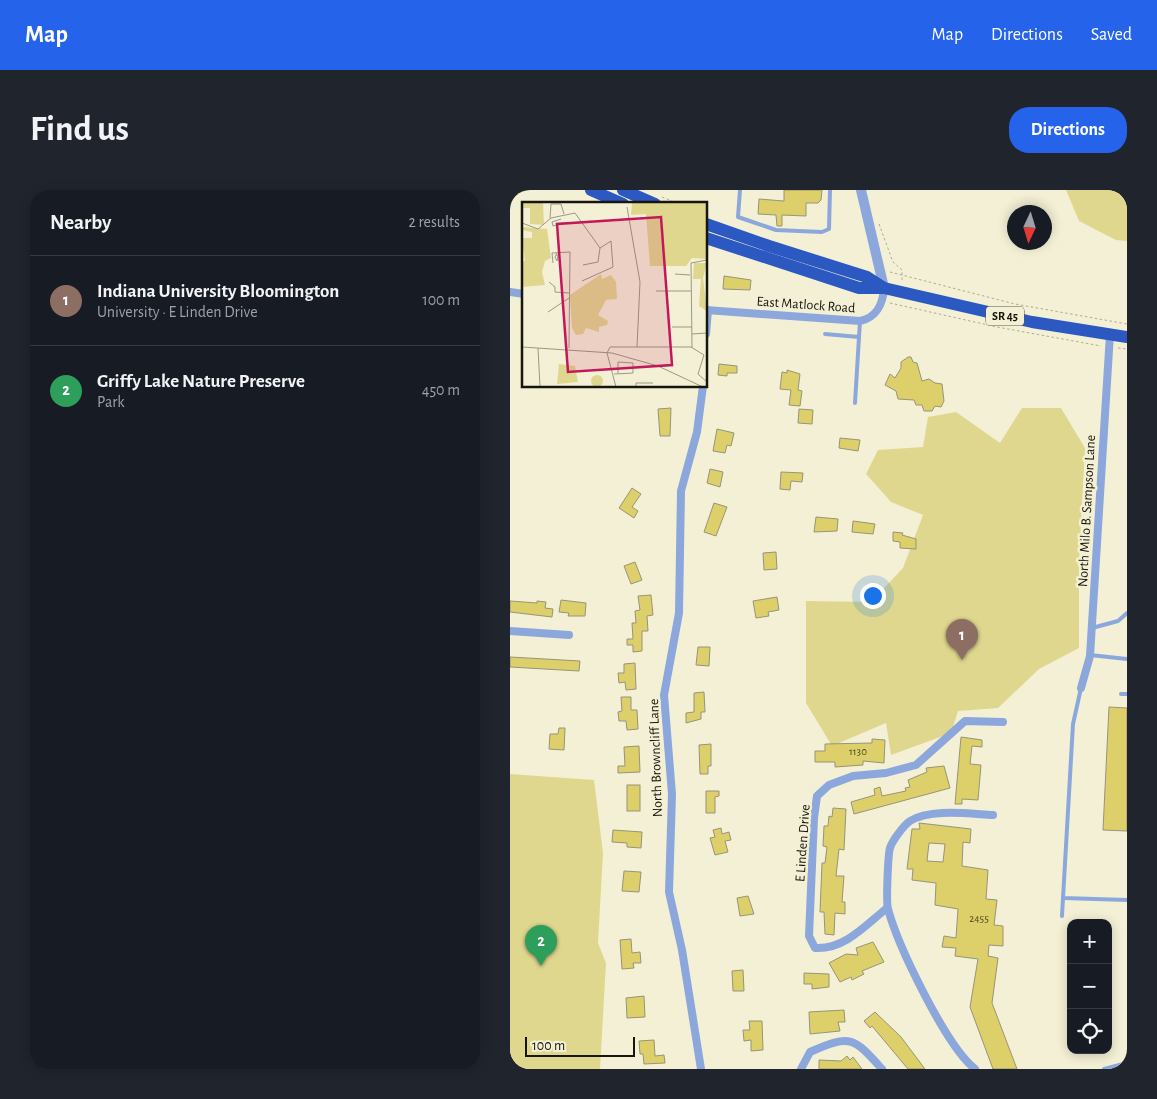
<!DOCTYPE html>
<html lang="en">
<head>
<meta charset="utf-8">
<style>
	body { margin:0; font-family:"Alegreya Sans",sans-serif; background:#20242c; color:#f1f3f6 }
	.controls { position:absolute; right:15px; bottom:15px; display:grid; overflow:hidden; border-radius:10px; box-shadow:0 2px 12px #0003 }
	.controls button { width:45px; height:45px; display:grid; place-items:center; padding:0; border:0; border-bottom:1px solid #363941; background:#171b24; color:#f1f3f6; font:25px sans-serif }
	.compass { position:absolute; left:497px; top:15px; width:45px; height:45px; border-radius:50%; background:#171b24; box-shadow:0 2px 12px #0003; rotate:184deg }
	.scale { position:absolute; left:15px; bottom:12px; width:110px; box-sizing:border-box; padding-left:5px; border:2px solid #17160c; border-top:0; font-size:14px; line-height:18px; white-space:nowrap; color:#17160c; -webkit-text-stroke:4px #f3f0d5; paint-order:stroke }
	.you { position:absolute; left:362px; top:405px; width:18px; height:18px; margin:-12px; border:4px solid #fff; border-radius:50%; background:#1a73e8; box-shadow:0 0 0 8px #1a73e833 }
	.badge { display:grid; place-items:center; width:32px; height:32px; border-radius:50%; background:#2563eb; color:#fff; font-size:16px; font-weight:700 }
	.pin { position:absolute; translate:-50% -41px; filter:drop-shadow(0 1px 2px #0008) }
	.pin::after { content:''; position:absolute; top:26px; width:18px; height:15px; background:inherit; clip-path:polygon(0 0,100% 0,50% 100%) }
	.list { margin:0; padding:0; list-style:none }
	h2 { display:flex; justify-content:space-between; align-items:center; height:65px; margin:0; padding:0 20px; font-size:21px }
	h2 small { font-size:16px; font-weight:400; color:#9ea1a6 }
	.list li { display:grid; grid-template-columns:32px 1fr auto; gap:15px; align-items:center; box-sizing:border-box; height:90px; padding:0 20px; border-top:1px solid #363941 }
	.list b { display:block; font-size:19px; white-space:nowrap }
	.list p { margin:0; font-size:16px; white-space:nowrap; color:#9ea1a6 }
	.list em { font-size:16px; font-style:normal; color:#9ea1a6 }
	.icon { flex:none; width:28px; height:28px; fill:none; stroke:currentColor; stroke-width:2; stroke-linecap:round; stroke-linejoin:round }
	.map { position:relative; flex:none; width:617px; height:879px; overflow:hidden; border-radius:20px }
	header { display:flex; align-items:center; gap:30px; box-sizing:border-box; height:70px; padding:0 25px; background:#2563eb; color:#fff }
	header strong { font-size:24px }
	nav { display:flex; gap:28px; margin-inline-start:auto; font-size:18px }
	.intro { display:flex; align-items:center; justify-content:space-between; box-sizing:border-box; height:120px; padding:0 30px }
	h1 { margin:0; font-size:35px }
	.button { padding:12px 22px; border-radius:20px; background:#2563eb; color:#fff; font-size:18px; font-weight:700 }
	main { display:flex; gap:30px; padding:0 30px }
	aside { flex:1; background:#171b24; border-radius:20px; box-shadow:0 2px 12px #0003 }
	.map>svg:first-child { display:block }
	.green { fill:#e0d78e }
	.building { fill:#ddcf69; stroke:#97947b; fill-rule:evenodd }
	.lines { fill:none; stroke-linecap:round; stroke-linejoin:round }
	.path { stroke:#aeab96; stroke-width:1; stroke-dasharray:2.5 2.5; stroke-linecap:butt }
	.service { stroke:#8ca7dc; stroke-width:4 }
	.minor { stroke:#8ca7dc; stroke-width:8 }
	.tertiary { stroke:#8ca7dc; stroke-width:10 }
	.trunk { stroke:#2c58c1; stroke-width:12 }
	.labels { text-anchor:middle; stroke-width:5; stroke-linejoin:round; paint-order:stroke }
	.number-label { font-size:11px; fill:#484423 }
	.shield { fill:#f3f0d5; stroke:#595748; stroke-width:1 }
	.shield-label { font-size:12px; font-weight:bold; fill:#17160c }
	.street-label { font-size:14px; fill:#17160c; stroke:#f3f0d5 }
	.inset-road { fill:none; stroke:#9b9985; stroke-width:1 }
	.view { fill:#c2185b; fill-opacity:0.15; stroke:#c2185b; stroke-width:2.5 }
	.inset-edge { fill:none; stroke:#17160c; stroke-width:2.5 }
</style>
</head>
<body>
<header>
<strong>Map</strong>
<nav><a>Map</a><a>Directions</a><a>Saved</a></nav>
</header>
<div class="intro"><h1>Find us</h1><a class="button">Directions</a></div>
<main>
<aside>
<h2>Nearby<small>2 results</small></h2>
<ul class="list">
<li><span class="badge" style="background:#8d6e63">1</span><div><b>Indiana University Bloomington</b><p>University · E Linden Drive</p></div><em>100 m</em></li>
<li><span class="badge" style="background:#2e9e5b">2</span><div><b>Griffy Lake Nature Preserve</b><p>Park</p></div><em>450 m</em></li>
</ul>
</aside>
<div class="map">
<svg width="617" height="879" viewBox="0 0 617 879">
	<rect width="100%" height="100%" fill="#f3f0d5"/>
	<g class="green">
		<path d="M556,0h61v51l-11,-1 -37,-19z"/>
		<path d="M512,218h39l24,40 -6,113v87l-40,21 -41,39 -40,3 -7,22 -60,22 -5,-32 -54,23 -26,-43v-102l65,1 32,-34 20,-53 -32,-13 -25,-28 12,-24 45,-3 5,-30 28,-5 44,31z"/>
		<path d="M0,584l84,6 9,73 -5,90 8,20 -6,106h-90z"/>
	</g>
	<g class="building">
		<path d="M274,0h38l-1,10 -3,3h-12v13l-24,-1v11h-5l-1,-11 -18,-1 1,-15 25,2z"/>
		<path d="M214,86l27,4 -1,10 -27,-1z"/>
		<path d="M398,167h3l2,5 4,1 5,18 7,-2 6,4 7,1 2,17 -3,6 -6,-1 -3,5h-8l-2,-6h-6l-2,-5 -16,-1 -2,-8 -11,-6 5,-11 5,4 6,-10v-6z"/>
		<path d="M209,174l18,2v7h-10v3l-9,-1z"/>
		<path d="M277,180l13,4 -2,16 4,1 -2,15 -11,-1 2,-15 -11,-1 2,-17 5,1z"/>
		<path d="M161,218l-1,28h-10l-2,-27z"/>
		<path d="M289,219l14,1 -1,14 -14,-1z"/>
		<path d="M207,239l17,4 -3,13 -4,-1 -2,8 -12,-2z"/>
		<path d="M330,248l20,2 -2,11 -19,-3z"/>
		<path d="M200,279l13,3 -3,15 -13,-4z"/>
		<path d="M271,282l22,1 -1,9 -11,-1 -1,9 -10,-1z"/>
		<path d="M122,298l9,6 -9,13 6,4 -4,7 -15,-10z"/>
		<path d="M204,313l13,4 -11,29 -12,-4z"/>
		<path d="M306,327l22,2 -1,12 -23,1z"/>
		<path d="M343,331l22,3 -2,10 -21,-2z"/>
		<path d="M383,342l10,1 -1,2 14,4v10l-16,-1v-6l-7,-1z"/>
		<path d="M266,362l1,17 -13,1 -1,-17z"/>
		<path d="M125,372l7,18 -11,4 -7,-18z"/>
		<path d="M141,405l2,20 -6,1 1,15h-6v20l-9,1v-7h-6v-6h6l-1,-16h4l-1,-12 5,-1 -2,-14z"/>
		<path d="M267,407l2,13 -11,2 1,4 -13,2 -3,-17z"/>
		<path d="M51,410l25,3 -1,13h-17l1,-3 -10,-1z"/>
		<path d="M0,411l27,2v-2l9,1 -1,6 8,1 -1,8 -42,-5z"/>
		<path d="M188,457h12l-1,19 -13,-1z"/>
		<path d="M0,467l70,4 -1,10 -69,-4z"/>
		<path d="M125,473l1,26 -10,1 -1,-8 -6,1 -1,-10h6v-9z"/>
		<path d="M194,502l1,20h-4v7l-15,4v-10l8,-1v-19z"/>
		<path d="M111,507h10v13h6l1,19 -11,1 -1,-9h-7l-1,-9 4,-1z"/>
		<path d="M599,517l18,1v123l-24,-1z"/>
		<path d="M49,538h6l-1,22 -15,-1 1,-15h8z"/>
		<path d="M451,547l21,3v7l-10,-1 -2,18 11,1 -3,35 -16,-1v5h-7z"/>
		<path d="M362,549l13,1 -1,23 -21,-2v4l-28,2v-5h-20v-11h10v-7l47,-1z"/>
		<path d="M201,554v22h-3v8h-8l-1,-29z"/>
		<path d="M129,556l1,26 -22,1v-7h7l-1,-19z"/>
		<path d="M434,576l6,22 -96,26 -3,-12 24,-7 -1,-6 6,-2 2,9 24,-5 -1,-3 5,-1 -2,-7 19,-8 -1,-4z"/>
		<rect x="117" y="595" width="13" height="26"/>
		<path d="M196,601h13v5l-4,1v16h-9z"/>
		<path d="M323,618l13,1 -2,41 -5,-1 -3,27h8l-2,26h3v12l-10,-1 -1,22 -9,-1 -1,-22h-4l2,-49h3l2,-16 -4,-1 1,-20h4l1,-10 3,1z"/>
		<path d="M409,633l52,6 -1,14 -7,-1 -1,24 26,4 -2,29 11,1 -3,25 9,1v20l-14,-1 -1,11 10,2 -6,45 25,66h-24l-23,-62 8,-48 -23,-3 1,-8 -14,-1 2,-11 12,2 2,-29 -23,-4 1,-22 -24,-3 1,-11h-6l5,-40h8zM419,653l16,1 -2,18 -16,-1z"/>
		<path d="M211,638l1,6 7,-2 2,8 -6,1 3,11 -13,3 -5,-17 5,-1 -2,-7z"/>
		<path d="M103,640l29,2 -1,16 -14,-1v-4l-15,-1z"/>
		<path d="M114,681l17,1 -2,20 -17,-1z"/>
		<path d="M238,706l6,18 -14,2 -3,-18z"/>
		<path d="M121,749l1,14 8,-1 1,11h-8l1,5 -12,1 -2,-29z"/>
		<path d="M363,752l11,20 -22,9 2,3 -12,6 -1,-3 -11,5 -11,-19 17,-9 12,1 -2,-7z"/>
		<path d="M233,780l1,21h-11l-1,-20z"/>
		<path d="M294,783l25,1v13l-17,2v-5h-8z"/>
		<path d="M134,806l1,21 -18,1 -1,-20z"/>
		<path d="M334,820l1,12h-7l2,9 -30,3 -1,-22z"/>
		<path d="M365,822l26,25 24,32h-17l-36,-43 -2,2 -6,-7z"/>
		<path d="M239,831h13l1,29 -12,1v-11l-7,1 -1,-11h7z"/>
		<path d="M144,850l1,16 9,-1 1,8 -21,1 -1,-10h-3l-1,-13z"/>
		<path d="M337,866l3,4 3,-3 9,12h-43v-9l22,1z"/>
	</g>
	<g class="lines">
		<g class="path">
			<path d="M152,7l17,7"/>
			<path d="M369,34l14,38 9,8v11"/>
			<path d="M380,82l125,32 112,20"/>
			<path d="M380,113l107,24 104,19"/>
			<path d="M608,158l9,1"/>
		</g>
		<g class="service">
			<path d="M230,0l-2,27 38,13 46,2 7,-3 1,-39"/>
			<path d="M315,144l34,3 1,-16"/>
			<path d="M345,213l4,-66"/>
			<path d="M582,438l26,-7 9,-8"/>
			<path d="M580,465l37,4"/>
			<path d="M571,498l-8,36 -10,174 64,2"/>
			<path d="M611,504h6"/>
			<path d="M552,726l1,-18"/>
			<path d="M594,879l23,-6"/>
		</g>
		<g class="minor">
			<path d="M0,102l14,2"/>
			<path d="M196,120l154,11c16,-3 23,-17 24,-33"/>
			<path d="M196,144l2,-24"/>
			<path d="M0,441l59,4"/>
			<path d="M571,498l9,-32 20,-322"/>
			<path d="M377,718c-21,17 -43,42 -72,40l-6,-12 5,-118 3,-22 12,-11 24,-9 33,-3 30,-8 49,-44 38,1"/>
			<path d="M191,879l-19,-119 -13,-58 3,-98 -8,-99 15,-82 2,-122 16,-59 6,-46"/>
			<path d="M291,879l9,-17c41,-18 43,-15 72,17"/>
			<path d="M465,879c-29,-23 -77,-123 -87,-160 -2,-6 0,-55 2,-61 2,-7 14,-23 20,-27 20,-13 61,-7 83,-6"/>
		</g>
		<path class="tertiary" d="M351,0l23,98"/>
		<g class="trunk">
			<path d="M81,0l32,14"/>
			<path d="M113,0l32,14"/>
			<path d="M196,34l63,22 98,31 17,11"/>
			<path d="M196,48l153,50h25l148,34 95,15"/>
		</g>
	</g>
	<g class="labels">
		<g class="number-label">
			<text x="348" y="565">1130</text>
			<text x="469" y="732">2455</text>
		</g>
		<rect class="shield" x="476" y="116.5" width="38" height="19" rx="4"/>
		<g class="shield-label">
			<text x="495" y="130">SR 45</text>
		</g>
		<g class="street-label">
			<text transform="translate(296 114) rotate(4)" y="5">East Matlock Road</text>
			<text transform="translate(576 321) rotate(-87)" y="5">North Milo B. Sampson Lane</text>
			<text transform="translate(145 568) rotate(-92)" y="5">North Browncliff Lane</text>
			<text transform="translate(292 653) rotate(-86)" y="5">E Linden Drive</text>
		</g>
	</g>
	<g transform="translate(12 12)">
		<rect width="185" height="185" fill="#f3f0d5"/>
		<path d="M0,0h21l1,23 -14,-1v-16h-8zM91,0h94v57l-15,-1 -6,8h-36l-4,-52 -15,1 1,-12zM0,25l25,2 4,29 -6,3 -3,11 3,13 -23,2v-26h3l-3,-23h10v-6l-10,-2zM172,61h13l-4,15 4,33 -8,-5 2,-27h-8zM79,72l1,5 9,-4 5,7 1,17 -11,1 -8,15 10,6 -1,4 -8,2v5l-13,-4 -3,6 -7,1 -4,-7 -2,-33zM37,162l16,2 3,16 -21,2zM69 179a6 6 0 1 1 12 0a6 6 0 1 1-12 0Z" fill="#e0d78e"/>
		<path class="inset-road" d="M105,5l13,75 -3,65M28,16l1,-14h10l3,10M39,17l-9,3 1,4 10,-3M0,21l16,6 13,-11 24,-5 25,35 -2,14 -15,3M34,53h2l-1,6 -2,-4 2,-4M31,61l-1,-10 18,-1 -1,96M153,72l15,1M60,79l31,-14 -2,-26 -11,7M27,80l6,5v5l14,1M134,89h35M26,110l21,-14M150,125h20M170,132l15,-1M0,145l90,6 46,13 45,21M169,145l13,8 -6,19 9,8M16,146l2,39M92,172l19,-1v-10l-15,-1v11M94,185l-9,-34 3,-6h82l-1,-84 16,-3M114,185v-4h17"/>
		<path class="view" d="M139,15l11,148 -104,7 -11,-148z"/>
		<rect width="185" height="185" class="inset-edge"/>
	</g>
</svg>
<div class="controls">
<button>+</button>
<button>−</button>
<button><svg class="icon" aria-label="locate" viewBox="0 0 24 24"><circle cx="12" cy="12" r="6"/><path d="M12 2v4M12 18v4M2 12h4M18 12h4"/></svg></button>
</div>
<svg class="compass" viewBox="-18 -18 36 36"><path d="M0-13l5 13h-10z" fill="#e53935"/><path d="M0 13l5-13h-10z" fill="#9ea1a6"/></svg>
<div class="scale">100 m</div>
<div class="you"></div>
<div class="pin badge" style="left:452px;top:470px;background:#8d6e63">1</div>
<div class="pin badge" style="left:31px;top:776px;background:#2e9e5b">2</div>
</div>
</main>
</body>
</html>
